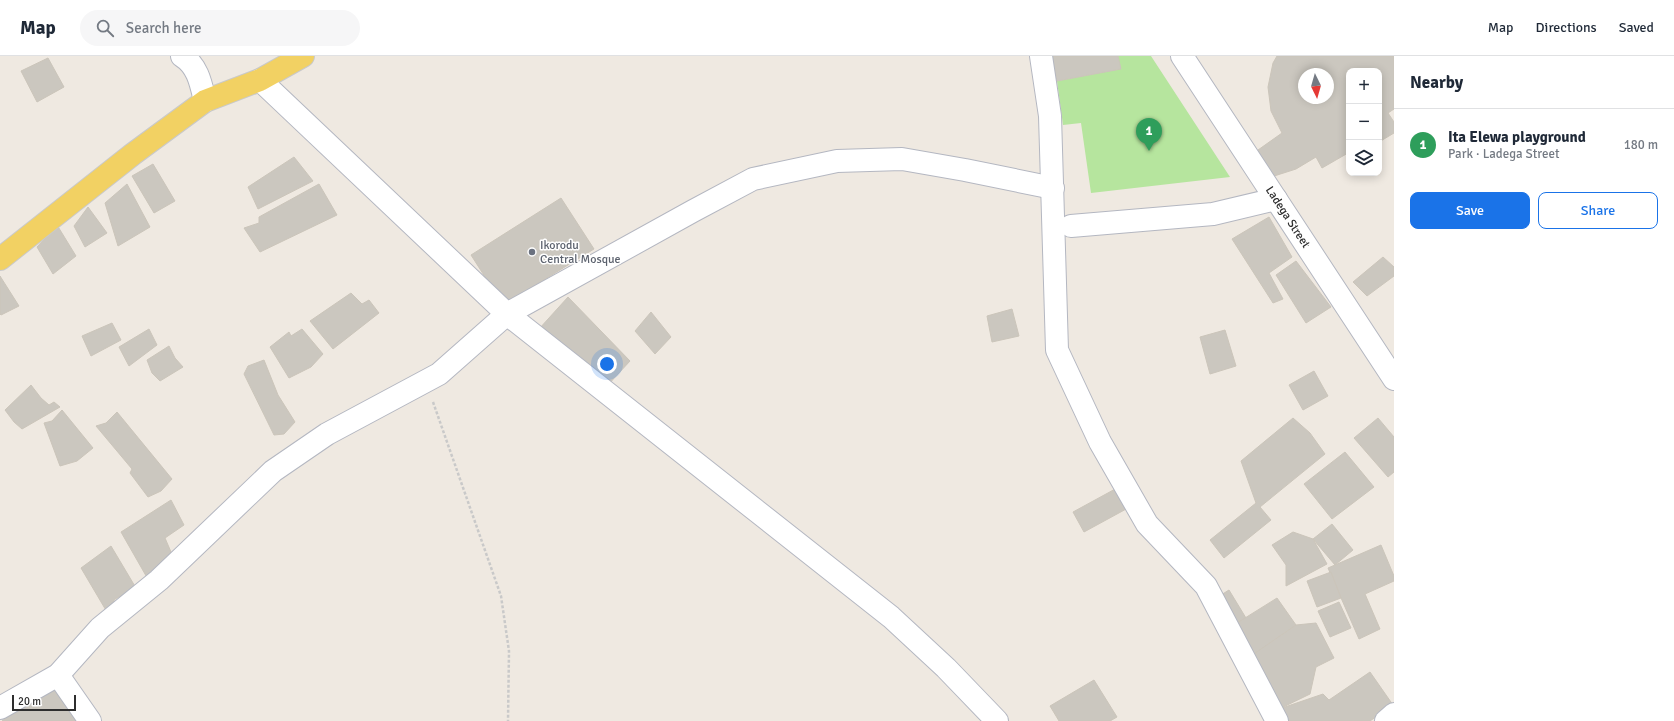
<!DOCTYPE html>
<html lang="en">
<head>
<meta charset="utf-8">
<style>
	body { margin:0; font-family:Signika,sans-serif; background:#f6f6f7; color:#1f2937 }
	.controls { position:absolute; right:12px; top:12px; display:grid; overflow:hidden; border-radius:8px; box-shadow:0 2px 10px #0003 }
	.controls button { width:36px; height:36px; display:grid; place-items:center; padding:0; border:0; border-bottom:1px solid #e0e1e3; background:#fff; color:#1f2937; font:20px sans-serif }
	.compass { position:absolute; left:1298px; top:12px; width:36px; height:36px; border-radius:50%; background:#fff; box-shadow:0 2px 10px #0003; rotate:175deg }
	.scale { position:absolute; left:12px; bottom:10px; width:64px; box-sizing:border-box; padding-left:4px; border:2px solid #2e2e2e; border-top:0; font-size:11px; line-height:14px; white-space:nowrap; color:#2e2e2e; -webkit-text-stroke:3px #fff; paint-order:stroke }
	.you { position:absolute; left:607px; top:308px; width:14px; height:14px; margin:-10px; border:3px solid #fff; border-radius:50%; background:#1a73e8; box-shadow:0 0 0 6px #1a73e833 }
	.badge { display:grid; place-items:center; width:26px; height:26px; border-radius:50%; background:#1a73e8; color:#fff; font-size:13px; font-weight:700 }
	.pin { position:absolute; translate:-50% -33px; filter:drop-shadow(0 1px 2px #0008) }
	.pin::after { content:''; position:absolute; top:21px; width:14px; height:12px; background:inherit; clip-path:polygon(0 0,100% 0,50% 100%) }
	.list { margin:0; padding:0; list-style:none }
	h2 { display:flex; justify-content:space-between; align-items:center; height:52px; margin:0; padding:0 16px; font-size:17px }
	h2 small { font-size:13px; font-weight:400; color:#747a83 }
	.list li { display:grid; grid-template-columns:26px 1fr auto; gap:12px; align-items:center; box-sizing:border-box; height:72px; padding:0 16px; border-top:1px solid #e0e1e3 }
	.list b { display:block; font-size:15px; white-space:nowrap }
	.list p { margin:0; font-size:13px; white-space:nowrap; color:#747a83 }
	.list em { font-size:13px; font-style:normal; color:#747a83 }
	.actions { display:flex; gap:8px; padding:12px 16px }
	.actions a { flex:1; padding:9px 0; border:1px solid #1a73e8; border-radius:8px; text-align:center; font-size:14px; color:#1a73e8 }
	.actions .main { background:#1a73e8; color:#fff }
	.icon { flex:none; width:22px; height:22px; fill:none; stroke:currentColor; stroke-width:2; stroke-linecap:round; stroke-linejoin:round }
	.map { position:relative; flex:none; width:1394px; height:665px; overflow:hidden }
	header { display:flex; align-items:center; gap:24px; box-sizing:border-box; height:56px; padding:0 20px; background:#fff; border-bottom:1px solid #e0e1e3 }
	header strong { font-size:19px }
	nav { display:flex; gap:22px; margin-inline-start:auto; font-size:14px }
	.search { width:280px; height:36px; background:#f6f6f7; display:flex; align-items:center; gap:10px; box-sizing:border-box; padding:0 14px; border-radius:22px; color:#747a83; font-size:15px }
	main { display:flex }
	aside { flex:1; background:#fff }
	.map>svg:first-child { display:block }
	.green { fill:#b6e59e }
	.building { fill:#cbc7bf; stroke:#cbc5ba; fill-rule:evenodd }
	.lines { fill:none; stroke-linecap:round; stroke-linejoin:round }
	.minor-casing { stroke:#b4b7c1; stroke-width:24 }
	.major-casing { stroke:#c9c9c9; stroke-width:24 }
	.path { stroke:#c9c9c9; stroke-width:2.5; stroke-dasharray:3 2; stroke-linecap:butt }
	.minor { stroke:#fff; stroke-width:22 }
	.major { stroke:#f2d163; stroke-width:22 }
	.worship-dot { fill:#6b7280; stroke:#fff; stroke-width:1.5 }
	.labels { text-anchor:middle; stroke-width:3; stroke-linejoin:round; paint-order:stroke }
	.street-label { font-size:12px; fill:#2e2e2e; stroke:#fff }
	.worship-label { font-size:12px; fill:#5b616d; stroke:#fff; text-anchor:start }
</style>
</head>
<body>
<header>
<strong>Map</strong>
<div class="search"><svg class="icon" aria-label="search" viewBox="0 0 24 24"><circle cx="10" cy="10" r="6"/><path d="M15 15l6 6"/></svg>Search here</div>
<nav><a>Map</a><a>Directions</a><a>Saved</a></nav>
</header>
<main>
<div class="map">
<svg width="1394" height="665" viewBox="0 0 1394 665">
	<rect width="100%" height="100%" fill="#efe9e1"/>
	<path class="green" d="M1118,0h33l79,121 -139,16 -10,-70 -18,2 -6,-44 63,-12z"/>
	<g class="building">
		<path d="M1052,0h66l3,13 -64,12z"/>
		<path d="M1277,0h117v53l-6,4 6,9v11l-15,9v-71h-30v84l-1,-2 -26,15 -6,-11 -20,12 -25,8 -13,-27 24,-17 -11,-22 -3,-24 5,-24zM1304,18h24v24h-24z"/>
		<path d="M48,2l16,29 -27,15 -16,-31z"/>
		<path d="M294,101l19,24 -55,28 -10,-22z"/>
		<path d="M153,108l22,37 -21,12 -22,-37z"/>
		<path d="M127,128l23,43 -32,19 -13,-43z"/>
		<path d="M319,128l18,31 -77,37 -16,-24 15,-5v-6z"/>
		<path d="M561,142l33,51 -91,56 -32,-50z"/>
		<path d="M88,151l19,26 -22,14 -11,-21z"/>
		<path d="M1269,161l23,40 -23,16 14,26 -10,4 -41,-64z"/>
		<path d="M57,169l19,31 -23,18 -16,-27z"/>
		<path d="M1383,201l11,10v9l-27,20 -14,-14z"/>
		<path d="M1296,205l35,46 -25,16 -30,-48z"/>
		<path d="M0,220l19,30 -18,9 -1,-1z"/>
		<path d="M351,237l11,11 7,-4 10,13 -46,36 -23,-28z"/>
		<path d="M568,241l62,64 -24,26 -67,-58z"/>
		<path d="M1012,253l7,27 -27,6 -5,-26z"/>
		<path d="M651,256l20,25 -16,17 -20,-23z"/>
		<path d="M112,267l9,17 -30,16 -9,-20z"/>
		<path d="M149,273l8,16 -28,21 -10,-19z"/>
		<path d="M302,273l21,25 -12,13 -22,11 -19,-31 19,-15 2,4z"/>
		<path d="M1225,274l11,36 -26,8 -10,-37z"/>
		<path d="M169,290l6,12 8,9 -23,14 -8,-8 -5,-13z"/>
		<path d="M264,304l14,35 17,27 -11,12 -10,1 -30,-61 4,-8z"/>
		<path d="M1314,315l14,25 -25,14 -14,-25z"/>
		<path d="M31,329l10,13 8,7 5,-3 6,5 -38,22 -8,-7 -9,-12z"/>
		<path d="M62,354l31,38 -16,13 -17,5 -16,-43 8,-2z"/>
		<path d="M117,356l55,67 -11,12 -13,6 -18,-24 2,-4 -36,-43 10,-3z"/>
		<path d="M1293,362l17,15 15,21 -65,53 11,13 -47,38 -14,-18 46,-37 -15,-42z"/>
		<path d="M1378,362l16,19v35l-6,5 -34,-39z"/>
		<path d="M1345,396l29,35 -42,32 -28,-35z"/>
		<path d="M1117,432l11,20 -44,24 -11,-20z"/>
		<path d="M171,444l13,25 -19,13 9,21 -25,22 -28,-49z"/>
		<path d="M1332,468l21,26 -18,15 -22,-26z"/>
		<path d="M1293,476l20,7 14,25 -41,22v-21l-14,-20z"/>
		<path d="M1381,489l13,31v5l-29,13 15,35 -21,10 -31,-71z"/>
		<path d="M111,490l25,42 -21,11 -8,13 -26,-44z"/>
		<path d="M1331,516l10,26 -24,9 -10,-26z"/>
		<path d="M1229,534l17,28 -17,10 -16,-28z"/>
		<path d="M1277,542l19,27 -49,34 -18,-31z"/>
		<path d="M1339,546l12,26 -21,9 -12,-26z"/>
		<path d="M1316,567l18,35 -18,9 -6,27 -31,15 -28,-53 45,-31z"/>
		<path d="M1370,616l23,33 -23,16h-83l-5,-13 41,-14 6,6z"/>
		<path d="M1094,624l23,37 -7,4h-51l-9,-15z"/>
		<path d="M53,629l24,36h-75l22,-15z"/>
	</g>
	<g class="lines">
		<g class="minor-casing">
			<g id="minor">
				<path d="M182,0c16,10 19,28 23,45"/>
				<path d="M1041,0l9,60 7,234 43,92 47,82 59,62 71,135"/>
				<path d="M1182,0l212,323"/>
				<path d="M260,24l247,234 384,303 55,51 51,53"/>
				<path d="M1071,170l142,-12 63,-15"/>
				<path d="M58,619l32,46"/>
				<path d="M0,652l58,-33 42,-47 59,-48 114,-109 54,-37 112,-60 68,-60 186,-103 60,-32 84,-18 65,-2 63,11 88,18"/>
				<path d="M1386,665l8,-7"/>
			</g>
		</g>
		<g class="major-casing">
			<path id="major" d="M0,203l133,-105 72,-53 55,-21 43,-24"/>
		</g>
		<path class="path" d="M433,346l68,194 8,55 -1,70"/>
		<use href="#minor" class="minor"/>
		<use href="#major" class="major"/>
	</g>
	<circle class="worship-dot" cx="532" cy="196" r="4"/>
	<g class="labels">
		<g class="street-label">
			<text transform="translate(1288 161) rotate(57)" y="4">Ladega Street</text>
		</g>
		<g class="worship-label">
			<text x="540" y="193">Ikorodu<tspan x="540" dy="14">Central Mosque</tspan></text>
		</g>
	</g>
</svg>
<div class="controls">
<button>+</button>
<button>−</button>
<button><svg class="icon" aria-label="layers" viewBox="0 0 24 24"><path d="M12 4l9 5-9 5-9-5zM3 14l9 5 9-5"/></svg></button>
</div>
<svg class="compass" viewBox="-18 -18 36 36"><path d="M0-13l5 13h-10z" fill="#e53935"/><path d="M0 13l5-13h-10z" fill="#747a83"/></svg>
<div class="scale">20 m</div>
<div class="you"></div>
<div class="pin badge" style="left:1149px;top:95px;background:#2e9e5b">1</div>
</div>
<aside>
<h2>Nearby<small></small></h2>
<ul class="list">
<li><span class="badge" style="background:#2e9e5b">1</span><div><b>Ita Elewa playground</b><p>Park · Ladega Street</p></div><em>180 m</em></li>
</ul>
<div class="actions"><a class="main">Save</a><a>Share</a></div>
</aside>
</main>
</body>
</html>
